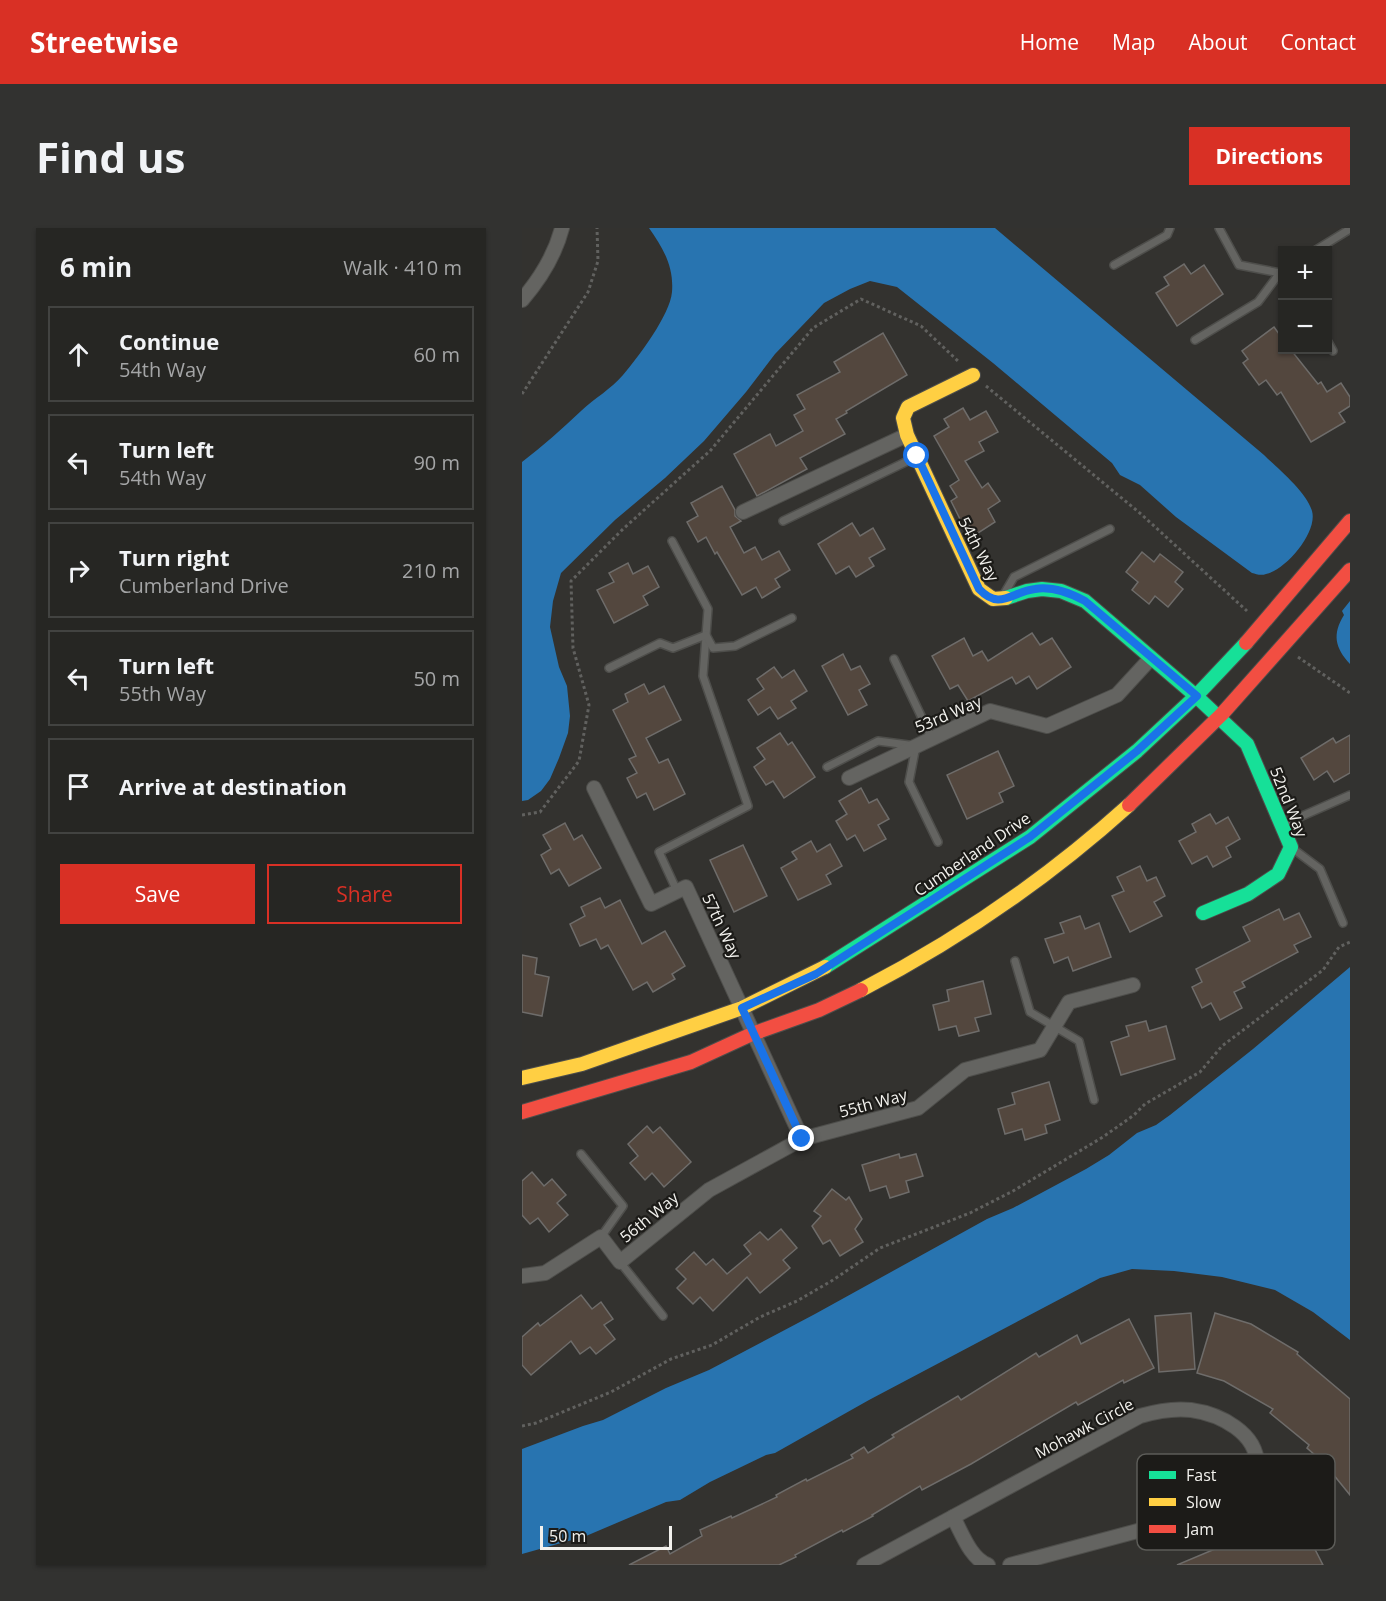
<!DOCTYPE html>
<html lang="en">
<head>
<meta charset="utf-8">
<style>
	body { margin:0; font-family:"Open Sans",sans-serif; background:#323230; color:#f1f3f6 }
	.controls { position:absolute; right:18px; top:18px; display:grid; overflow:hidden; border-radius:0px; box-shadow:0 2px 4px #0004 }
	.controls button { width:54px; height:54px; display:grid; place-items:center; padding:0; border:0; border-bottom:2px solid #424341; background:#262623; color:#f1f3f6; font:30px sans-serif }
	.scale { position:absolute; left:18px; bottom:15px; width:132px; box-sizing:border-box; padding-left:6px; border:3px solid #f3f2ee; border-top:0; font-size:16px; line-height:21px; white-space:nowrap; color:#f3f2ee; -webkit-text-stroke:4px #1c1b18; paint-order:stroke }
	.stop { position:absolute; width:18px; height:18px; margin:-14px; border:4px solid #1a73e8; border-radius:50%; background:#fff }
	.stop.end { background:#1a73e8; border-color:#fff; box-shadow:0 2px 6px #0008 }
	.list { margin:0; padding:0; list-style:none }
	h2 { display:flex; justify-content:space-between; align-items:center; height:78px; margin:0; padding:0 24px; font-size:26px }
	h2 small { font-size:20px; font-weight:400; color:#a4a5a6 }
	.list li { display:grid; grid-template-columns:39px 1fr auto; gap:18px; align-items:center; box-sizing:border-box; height:96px; margin:0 12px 12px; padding:0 12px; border:2px solid #424341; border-radius:0px }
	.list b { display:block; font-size:22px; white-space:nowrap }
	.list p { margin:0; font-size:20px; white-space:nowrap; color:#a4a5a6 }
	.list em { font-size:20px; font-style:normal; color:#a4a5a6 }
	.actions { display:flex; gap:12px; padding:18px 24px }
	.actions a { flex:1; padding:14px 0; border:2px solid #d93025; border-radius:0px; text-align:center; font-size:21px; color:#d93025 }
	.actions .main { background:#d93025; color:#fff }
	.icon { flex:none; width:33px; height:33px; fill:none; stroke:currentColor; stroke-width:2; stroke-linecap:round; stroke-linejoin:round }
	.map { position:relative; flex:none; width:828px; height:1337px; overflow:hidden; border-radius:0px }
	header { display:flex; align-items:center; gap:36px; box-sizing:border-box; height:84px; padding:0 30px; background:#d93025; color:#fff }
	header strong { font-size:28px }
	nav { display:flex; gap:33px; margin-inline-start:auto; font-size:21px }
	.intro { display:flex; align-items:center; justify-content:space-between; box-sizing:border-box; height:144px; padding:0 36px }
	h1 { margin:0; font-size:42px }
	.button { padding:15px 27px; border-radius:0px; background:#d93025; color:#fff; font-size:21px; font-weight:700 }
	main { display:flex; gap:36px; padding:0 36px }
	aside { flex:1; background:#262623; border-radius:0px; box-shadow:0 2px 4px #0004 }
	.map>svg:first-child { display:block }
	.water { fill:#2874b0 }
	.building { fill:#53473e; stroke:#6e6c6a; stroke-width:1.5 }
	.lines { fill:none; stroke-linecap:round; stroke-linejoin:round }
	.lane-casing { stroke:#4e4e4b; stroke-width:10 }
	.street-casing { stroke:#4e4e4b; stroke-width:16 }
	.fast-casing { stroke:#4e4e4b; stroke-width:16 }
	.slow-casing { stroke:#4e4e4b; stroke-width:16 }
	.jam-casing { stroke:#4e4e4b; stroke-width:16 }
	.path { stroke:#61615f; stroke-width:3; stroke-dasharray:3 3; stroke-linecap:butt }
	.lane { stroke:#646461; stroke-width:7 }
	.street { stroke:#646461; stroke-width:14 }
	.fast { stroke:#16e098; stroke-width:14 }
	.slow { stroke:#ffcf43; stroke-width:14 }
	.jam { stroke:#f24e42; stroke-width:14 }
	.route { stroke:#1a73e8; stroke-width:8 }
	.labels { text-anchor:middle; stroke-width:4.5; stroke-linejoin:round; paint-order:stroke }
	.street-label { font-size:16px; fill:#f3f2ee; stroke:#1c1b18 }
	.key { fill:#1c1b18; stroke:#5c5c58; stroke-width:1.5 }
	.key-label { font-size:16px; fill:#f3f2ee }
</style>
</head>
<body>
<header>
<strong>Streetwise</strong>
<nav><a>Home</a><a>Map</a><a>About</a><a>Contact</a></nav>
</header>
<div class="intro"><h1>Find us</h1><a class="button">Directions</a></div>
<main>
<aside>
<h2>6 min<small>Walk · 410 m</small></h2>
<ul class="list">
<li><svg class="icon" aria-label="ahead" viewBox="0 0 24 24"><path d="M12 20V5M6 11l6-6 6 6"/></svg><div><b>Continue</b><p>54th Way</p></div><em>60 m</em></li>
<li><svg class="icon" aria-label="left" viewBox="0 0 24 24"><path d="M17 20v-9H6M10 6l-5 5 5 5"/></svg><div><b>Turn left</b><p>54th Way</p></div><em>90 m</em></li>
<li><svg class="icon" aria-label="right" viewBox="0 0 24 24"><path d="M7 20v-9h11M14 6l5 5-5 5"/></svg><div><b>Turn right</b><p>Cumberland Drive</p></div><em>210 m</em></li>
<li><svg class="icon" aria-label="left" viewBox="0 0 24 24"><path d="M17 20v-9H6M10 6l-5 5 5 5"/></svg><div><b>Turn left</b><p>55th Way</p></div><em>50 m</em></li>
<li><svg class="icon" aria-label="arrive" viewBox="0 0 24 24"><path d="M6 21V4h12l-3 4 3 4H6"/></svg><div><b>Arrive at destination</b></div></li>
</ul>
<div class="actions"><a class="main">Save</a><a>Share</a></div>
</aside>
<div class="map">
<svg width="828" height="1337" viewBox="0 0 828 1337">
	<rect width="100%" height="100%" fill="#33322f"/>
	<g class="water">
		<path d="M127,0h346l269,227c14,14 42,36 48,56 6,21 -26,59 -46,63 -5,2 -10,0 -14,-1l-76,-56 -36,-32 -20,-10 -8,-12 -119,-100 -96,-76 -27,-6 -20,8 -26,14 -49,51 -29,38 -42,49 -39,37 -50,42 -54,53 -8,28 -3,26 9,40 8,19 3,30 -2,17 -9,25 -9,21 -9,12 -13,9 -6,1v-339c21,-16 40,-33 59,-51 14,-13 30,-22 42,-36 16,-19 47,-60 49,-83 2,-26 -9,-44 -23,-64z"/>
		<path d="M828,373v63c-15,-16 -18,-30 -6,-49l-2,-4z"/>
		<path d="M828,739v373l-37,-28 -38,-22 -53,-13 -48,-6 -42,-2 -32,9 -231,122 -94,53 -9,2 -56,27 -30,18 -14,2 -80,34 -64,18v-105l61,-23 20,-6 63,-32 43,-18 106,-56 172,-95 26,-11 73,-39 23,-14 28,-22 19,-8 14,-10 83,-66z"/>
	</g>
	<g class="building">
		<path d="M662,36l7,10 13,-9 19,29 -46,32 -21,-33 13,-8 -5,-8z"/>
		<path d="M752,99l8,11v12h9l27,34 3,-2 6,10 14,-9 9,14v9l-11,7 6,9 -34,20 -30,-50 -4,3 -11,-15 -7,5 -16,-22 5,-4 -6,-8z"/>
		<path d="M361,105l24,42 -61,36 1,2 -11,6 9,15 -45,24 7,11 -50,27 -23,-42 36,-20 6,12 27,-15 -9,-16 11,-6 -8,-14 43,-23 -6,-10z"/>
		<path d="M441,180l7,12 16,-9 12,21 -19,10 5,9 -19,10 17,27 6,-5 12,18 -12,8 7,13 -20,13 -10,-17 -4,3 -10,-20 6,-4 -7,-11 9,-6 -25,-44 15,-9 -5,-8z"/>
		<path d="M200,258l13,24v6l6,5 -11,6 14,26 11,-6 7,13 17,-9 11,19 -15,9 5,8 -18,11 -6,-11 -14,8 -25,-43 -2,2 -9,-17 -8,5 -11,-20 11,-6 -7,-13z"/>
		<path d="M330,295l8,13 13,-8 12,21 -16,9 5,8 -18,11 -7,-11 -13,8 -18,-30z"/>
		<path d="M620,324l12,10 6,-8 23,18 -8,10 8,7 -15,18 -13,-11 -6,8 -17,-14 6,-8 -12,-10z"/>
		<path d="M106,335l5,11 15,-8 11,21 -16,9 5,9 -34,18 -17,-33 17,-8 -5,-9z"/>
		<path d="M510,405l8,12 12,-7 19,29 -34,22 -8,-13 -13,8 -4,-7 -44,24 -10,-16 -8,4 -18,-33 32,-18 9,18 9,-5 6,10z"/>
		<path d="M321,426l8,16 9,-4 10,18 -11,6 8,15 -19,10 -26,-49z"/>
		<path d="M252,439l8,11 12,-8 13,21 -16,10 5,7 -18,11 -8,-12 -12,8 -10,-15 16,-11 -7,-10z"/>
		<path d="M122,456l5,10 15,-8 17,34 -35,18 13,25 9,-4 17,35 -31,16 -8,-17 -9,5 -10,-20 10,-5 -8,-14 7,-3 -23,-46 15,-8 -3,-8z"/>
		<path d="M258,505l8,12 4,-3 23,35 -31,21 -11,-17 -7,4 -12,-18 11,-8 -8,-11z"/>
		<path d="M828,507v38l-16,9 -7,-11 -13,9 -13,-22 32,-20 3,5z"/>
		<path d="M476,523l16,35 -15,7 4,9 -36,17 -20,-44z"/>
		<path d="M339,560l8,15 8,-4 12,20 -11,6 8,14 -22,12 -9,-16 -8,5 -11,-19 11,-7 -8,-13z"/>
		<path d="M688,586l6,10 12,-7 12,22 -14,8 5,10 -18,10 -6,-11 -15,8 -13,-23 17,-9 -4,-8z"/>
		<path d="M43,595l9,17 8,-5 19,33 -32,18 -10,-17 -8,5 -10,-19 10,-6 -8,-14z"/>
		<path d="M289,613l6,11 13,-8 12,22 -16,9 5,9 -33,16 -17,-32 16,-9 -5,-7z"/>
		<path d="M221,617l24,51 -33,16 -24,-52z"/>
		<path d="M618,638l7,15 9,-4 9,19 -11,6 8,14 -32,16 -18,-36 12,-5 -7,-14z"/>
		<path d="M78,670l5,10 15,-8 22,44 23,-13 20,35 -13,8 3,5 -22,13 -6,-10 -14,8 -25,-45 -7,4 -5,-10 -16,7 -10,-22 15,-8 -4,-9z"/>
		<path d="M757,681l5,11 15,-7 12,24 -17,8 4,7 -56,30 3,5 -11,5 8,16 -22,12 -9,-17 -9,5 -10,-21 10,-5 -6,-13 54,-28 -7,-14z"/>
		<path d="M558,688l5,13 14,-6 12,34 -38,14 -5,-14 -14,6 -9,-24 19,-6 -4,-10z"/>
		<path d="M0,727l15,3 -2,16 14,3 -7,39 -20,-4z"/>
		<path d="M461,753l8,33 -16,4 4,13 -20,5 -3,-10 -17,4 -6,-25 16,-4 -2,-11z"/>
		<path d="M624,793l3,10 17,-5 9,33 -54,16 -10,-33 18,-6 -3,-10z"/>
		<path d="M527,854l11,38 -15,5 2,8 -22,7 -3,-11 -17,5 -7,-25 17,-5 -3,-11z"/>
		<path d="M125,898l6,7 7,-6 31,35 -27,25 -12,-14 -7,7 -15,-17 8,-7 -10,-12z"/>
		<path d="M377,926l1,4 16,-4 7,22 -17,5 3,11 -19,6 -4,-12 -16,5 -8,-26z"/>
		<path d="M10,944l12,14 8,-7 14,16 -9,8 11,12 -19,17 -11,-14 -8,6 -8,-9v-34z"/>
		<path d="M310,961l14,11 3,-3 13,22 -7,10 8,13 -23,14 -10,-16 -7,4 -11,-18 9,-10 -7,-5z"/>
		<path d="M259,1001l16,19 -14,12 7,8 -30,25 -13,-16 -34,34 -13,-14 -7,7 -16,-16 9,-9 -10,-10 18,-17 12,13 7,-6 14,15 24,-20 -7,-9 16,-13 8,8z"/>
		<path d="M59,1067l11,14 9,-7 12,17 -9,6 11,14 -19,15 -6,-7 -10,7 -9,-13 -40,34 -9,-10v-28l16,-14 2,3z"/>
		<path d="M669,1085l4,56 -36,3 -4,-56z"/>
		<path d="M693,1085l36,11 47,28 -1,2 53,45v96l-26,-32 -17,-15 2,-3 -39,-32 3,-4 -49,-28 -27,-8z"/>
		<path d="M607,1091l25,49 -30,15 -1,-3 -45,25 -2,-3 -105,62 -49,26 -2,-4 -48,29 1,1 -30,16 -1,-2 -47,25 1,2 -17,8h-150l37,-19 4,8 32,-18 -2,-6 31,-14 1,2 45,-21 -1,-2 30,-16 1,2 46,-23 -2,-3 13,-8 4,6 26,-16 -2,-2 66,-39 3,4 75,-47 3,4 38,-22 4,9z"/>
		<path d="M780,1296l21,41h-146l76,-32 5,13z"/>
	</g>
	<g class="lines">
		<g class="lane-casing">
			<g id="lane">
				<path d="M697,0l20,37 41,8"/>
				<path d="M794,22l34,-21"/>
				<path d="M592,37l53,-30 3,-7"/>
				<path d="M673,112l63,-38 21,-28 3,3"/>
				<path d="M806,114l5,9"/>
				<path d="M261,293l133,-64"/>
				<path d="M150,313l36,68 -5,67 45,130 -89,46 18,39"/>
				<path d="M482,366l10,-17 96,-48"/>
				<path d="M372,431l38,80"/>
				<path d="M87,440l51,-25 13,5 33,-13 7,13 22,-2 57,-28"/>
				<path d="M305,539l51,-26 38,5 -7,36 29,60"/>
				<path d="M762,596l66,-29"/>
				<path d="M770,620l28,21 23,54"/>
				<path d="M493,733l15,51 49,29 15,59"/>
				<path d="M59,926l42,52 -22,31"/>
				<path d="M98,1034l43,54"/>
			</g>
		</g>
		<g class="street-casing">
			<g id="street">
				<path d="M0,72c18,-21 33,-45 40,-72"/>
				<path d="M221,284l164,-77"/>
				<path d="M327,550l141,-67 57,15 70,-31 34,-37"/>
				<path d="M72,560l57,116 35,-17 116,252"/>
				<path d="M0,1048l23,-3 56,-36 19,25 89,-72 93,-51 116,-31 47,-38 75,-20 29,-48 64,-17"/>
				<path d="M342,1337l89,-48"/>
				<path d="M466,1337c-18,-7 -26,-32 -35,-48l187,-101c17,-5 34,-8 51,-6 29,4 67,23 66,56 0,8 -1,16 -5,23 -5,6 -12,11 -17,16l-225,60"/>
			</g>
		</g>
		<g class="fast-casing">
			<g id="fast">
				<path d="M484,370l21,-7 15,-2 19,2 24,10 111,95 51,48 44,103 -13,27 -30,20 -45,19"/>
				<path d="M303,739l205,-130 107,-86 59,-55 50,-53"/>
			</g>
		</g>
		<g class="slow-casing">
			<g id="slow">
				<path d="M451,147l-65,32 -5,11 4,17 72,154 14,10 13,-1"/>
				<path d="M339,762c97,-50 187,-112 268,-185"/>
				<path d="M0,850l60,-14 160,-56 83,-41"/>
			</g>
		</g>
		<g class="jam-casing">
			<g id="jam">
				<path d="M724,415l104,-122"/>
				<path d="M607,577l93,-91 128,-144"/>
				<path d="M0,884l169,-50 61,-28 67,-24 42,-20"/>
			</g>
		</g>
		<g class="path">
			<path d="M464,158l155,128 106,97"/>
			<path d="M0,166l66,-102 10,-31 -1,-33"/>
			<path d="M776,429l52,36"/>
			<path d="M0,587l18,-3 39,-51 10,-56 -16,-57 -2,-67 53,-53 86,-77 103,-123 48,-29 60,27 38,36"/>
			<path d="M0,1198l14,-3 75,-31 60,-33 41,-14 48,-28 37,-16 36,-21 47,-32 90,-35 43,-22 90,-54 31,-22 11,-11 55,-32 22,-26 101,-76 16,-23 11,-5"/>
		</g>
		<use href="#lane" class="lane"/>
		<use href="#street" class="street"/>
		<use href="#fast" class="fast"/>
		<use href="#slow" class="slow"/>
		<use href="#jam" class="jam"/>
	</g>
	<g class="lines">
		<path class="route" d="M280,911l-60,-131 74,-34 214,-137 107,-86 60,-55 -112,-95c-15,-8 -32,-15 -50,-12 -24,3 -35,22 -56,0l-62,-133"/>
	</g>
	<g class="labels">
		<g class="street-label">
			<text transform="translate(457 321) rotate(63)" y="6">54th Way</text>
			<text transform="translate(426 486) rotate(-23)" y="6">53rd Way</text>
			<text transform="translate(767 574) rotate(68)" y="6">52nd Way</text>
			<text transform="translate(450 626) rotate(-34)" y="6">Cumberland Drive</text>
			<text transform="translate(200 698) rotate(65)" y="6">57th Way</text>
			<text transform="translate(351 875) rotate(-15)" y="6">55th Way</text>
			<text transform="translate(127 989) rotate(-39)" y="6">56th Way</text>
			<text transform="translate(562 1200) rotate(-28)" y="6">Mohawk Circle</text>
		</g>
	</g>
	<rect x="615" y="1226" width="198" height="96" rx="9" class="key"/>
	<rect x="627" y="1243" width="27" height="8" fill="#16e098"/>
	<rect x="627" y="1270" width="27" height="8" fill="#ffcf43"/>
	<rect x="627" y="1297" width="27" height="8" fill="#f24e42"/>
	<g class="key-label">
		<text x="664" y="1253">Fast</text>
		<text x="664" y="1280">Slow</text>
		<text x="664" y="1307">Jam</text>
	</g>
</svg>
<div class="controls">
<button>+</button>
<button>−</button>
</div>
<div class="scale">50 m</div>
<div class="stop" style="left:395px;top:228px"></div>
<div class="stop end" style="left:280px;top:911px"></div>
</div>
</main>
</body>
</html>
